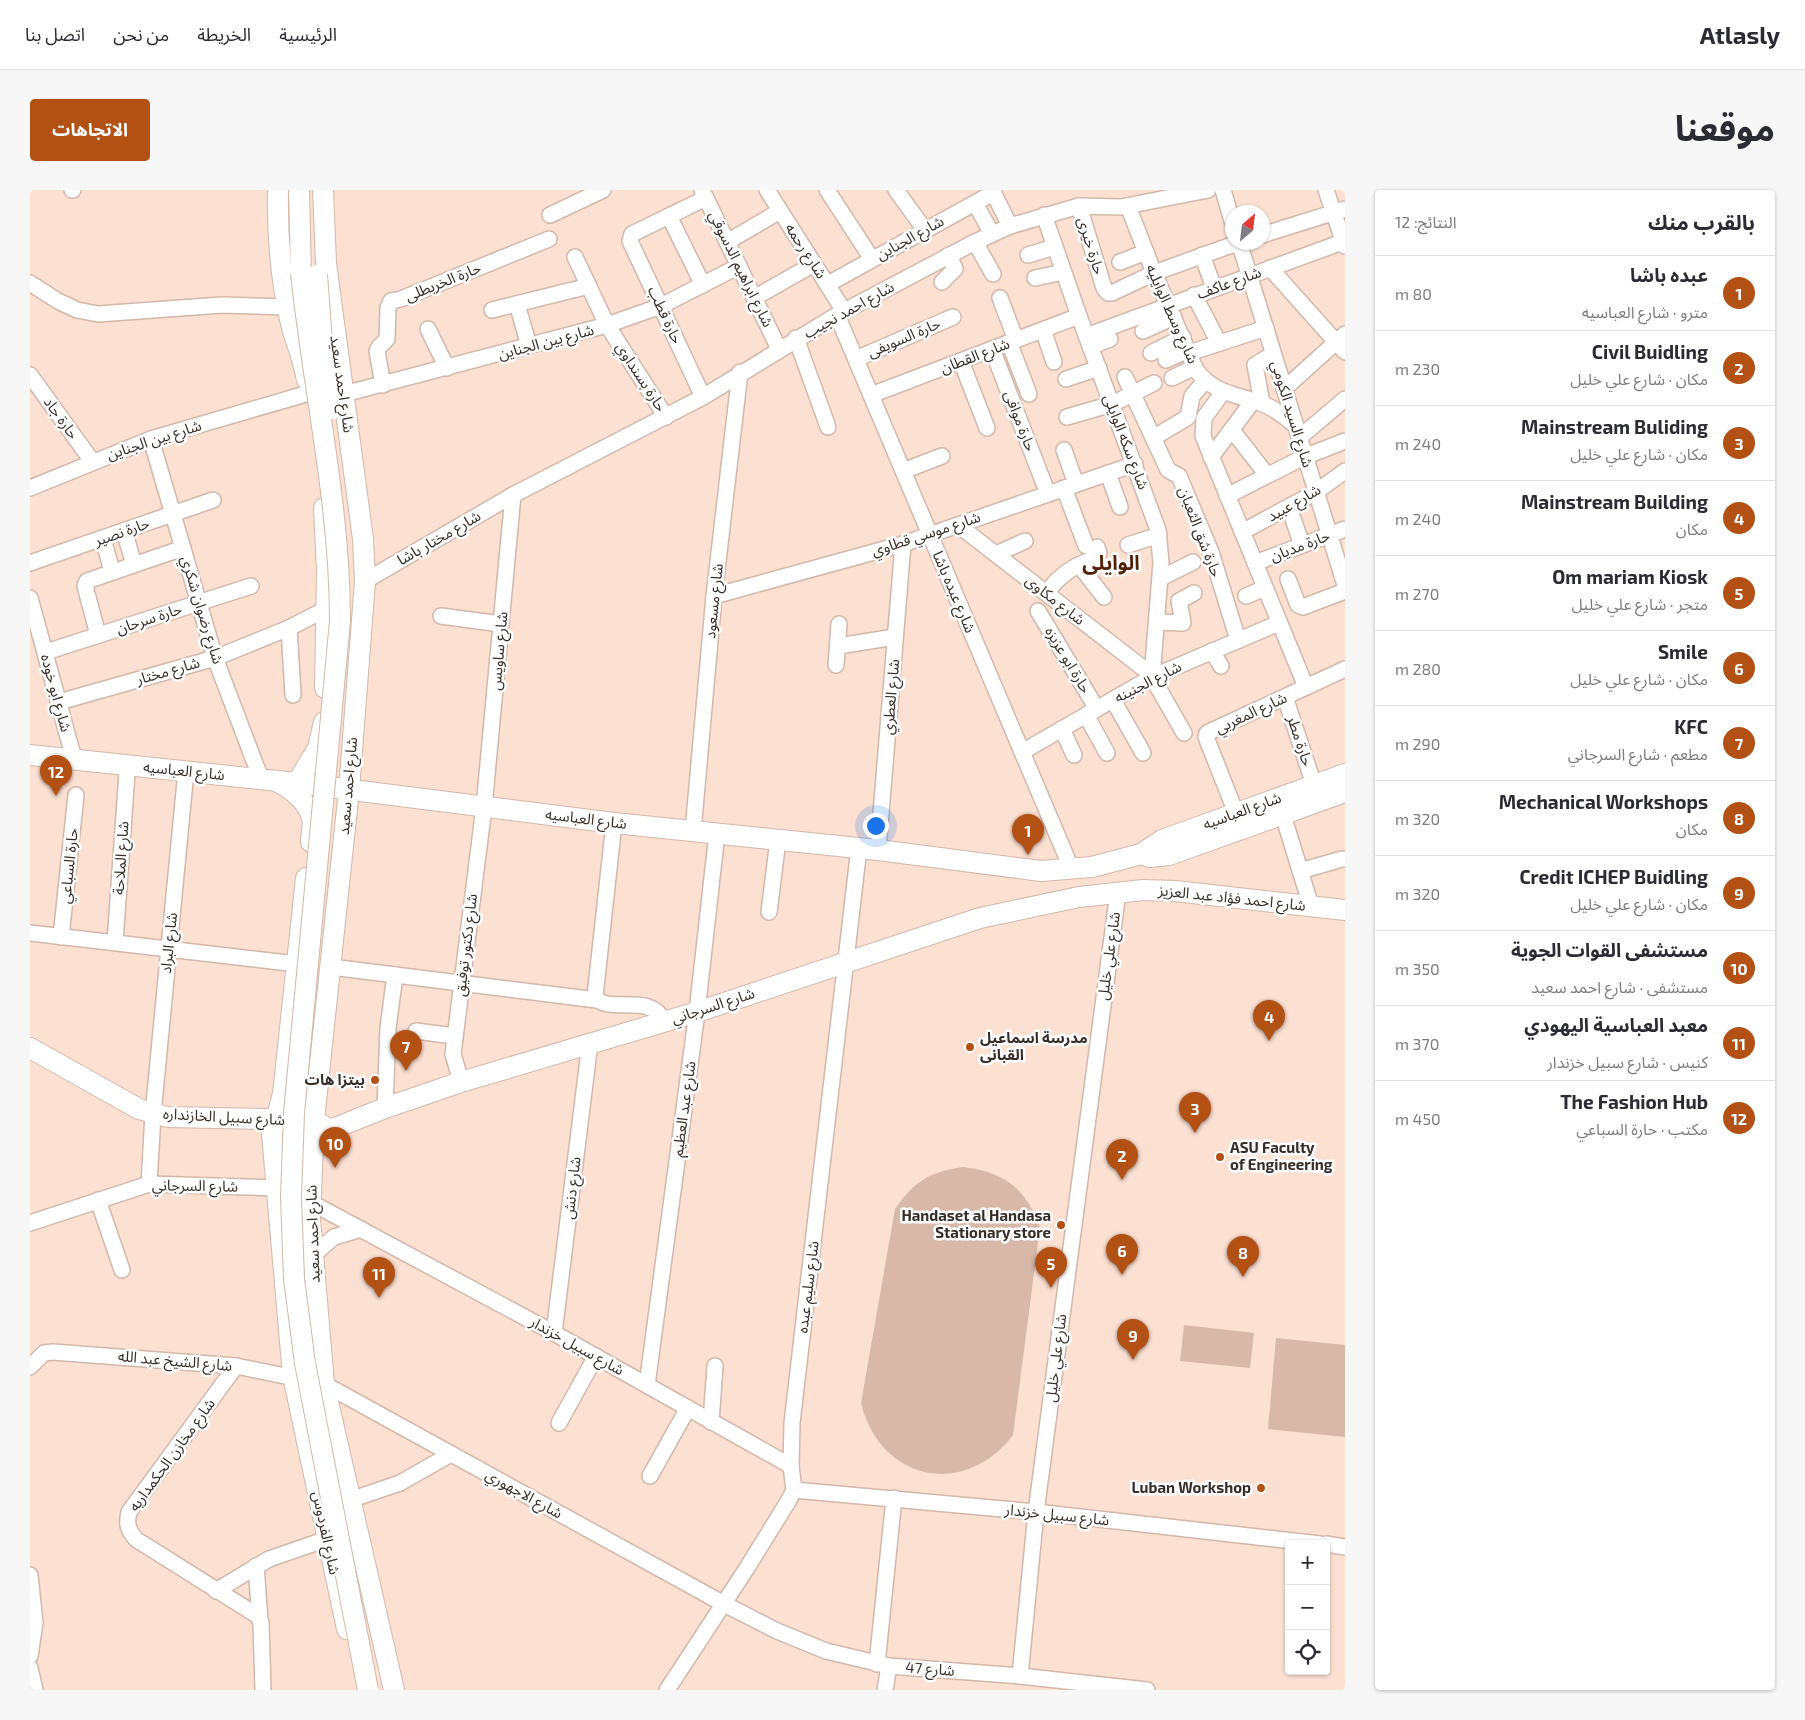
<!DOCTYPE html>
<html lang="ar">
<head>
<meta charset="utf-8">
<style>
	body { margin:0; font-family:"Exo 2","Noto Sans Arabic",sans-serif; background:#f7f7f7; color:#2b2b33; direction:rtl }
	.controls { position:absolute; right:15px; bottom:15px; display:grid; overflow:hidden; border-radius:5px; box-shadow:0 1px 4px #0004 }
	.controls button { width:45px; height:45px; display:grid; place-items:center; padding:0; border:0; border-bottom:1px solid #e1e1e2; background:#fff; color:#2b2b33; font:25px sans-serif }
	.compass { position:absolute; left:1195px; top:15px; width:45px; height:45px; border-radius:50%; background:#fff; box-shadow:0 1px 4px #0004; rotate:28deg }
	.you { position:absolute; left:845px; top:635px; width:18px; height:18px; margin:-12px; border:4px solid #fff; border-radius:50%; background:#1a73e8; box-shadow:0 0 0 8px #1a73e833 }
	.badge { display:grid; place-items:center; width:32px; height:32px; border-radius:50%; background:#b35114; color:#fff; font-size:16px; font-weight:700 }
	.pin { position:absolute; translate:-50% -41px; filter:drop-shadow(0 1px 2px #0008) }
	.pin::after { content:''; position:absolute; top:26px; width:18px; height:15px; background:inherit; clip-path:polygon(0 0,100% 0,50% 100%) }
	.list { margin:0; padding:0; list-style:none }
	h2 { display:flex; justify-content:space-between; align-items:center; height:65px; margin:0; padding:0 20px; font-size:21px }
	h2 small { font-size:16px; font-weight:400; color:#7c7c81 }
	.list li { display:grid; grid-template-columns:32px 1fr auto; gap:15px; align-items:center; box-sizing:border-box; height:75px; padding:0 20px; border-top:1px solid #e1e1e2 }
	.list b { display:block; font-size:19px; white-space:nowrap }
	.list p { margin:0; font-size:16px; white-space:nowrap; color:#7c7c81 }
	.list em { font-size:16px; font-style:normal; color:#7c7c81 }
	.icon { flex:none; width:28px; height:28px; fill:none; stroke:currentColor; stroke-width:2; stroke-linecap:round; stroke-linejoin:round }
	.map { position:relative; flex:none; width:1315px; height:1500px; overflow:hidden; direction:ltr; border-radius:5px }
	header { display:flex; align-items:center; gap:30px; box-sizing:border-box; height:70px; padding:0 25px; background:#fff; border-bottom:1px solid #e1e1e2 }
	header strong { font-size:24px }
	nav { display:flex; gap:28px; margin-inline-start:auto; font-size:18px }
	.intro { display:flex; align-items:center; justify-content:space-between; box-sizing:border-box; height:120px; padding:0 30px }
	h1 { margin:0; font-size:35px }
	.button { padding:12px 22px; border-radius:5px; background:#b35114; color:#fff; font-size:18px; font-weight:700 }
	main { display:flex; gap:30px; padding:0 30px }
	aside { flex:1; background:#fff; border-radius:5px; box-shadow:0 1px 4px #0004 }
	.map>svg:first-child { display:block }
	.green { fill:#d7b8a9 }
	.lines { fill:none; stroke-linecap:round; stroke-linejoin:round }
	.street-casing { stroke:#d2b7aa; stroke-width:18 }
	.secondary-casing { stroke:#d2b7aa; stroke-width:22 }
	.street { stroke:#fff; stroke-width:15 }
	.secondary { stroke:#fff; stroke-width:20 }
	.secondary-bridge-casing { stroke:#d2b7aa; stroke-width:22; stroke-linecap:butt }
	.secondary-bridge { stroke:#fff; stroke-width:20 }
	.poi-dot { fill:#b35114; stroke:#fff; stroke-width:2 }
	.labels { text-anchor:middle; stroke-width:5; stroke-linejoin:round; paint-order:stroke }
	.street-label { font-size:15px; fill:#382e28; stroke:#fff }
	.poi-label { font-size:15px; font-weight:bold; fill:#382e28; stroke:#fff; text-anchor:end }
	.district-label { font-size:20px; font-weight:bold; fill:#512206; stroke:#fff }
</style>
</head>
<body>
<header>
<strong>Atlasly</strong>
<nav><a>الرئيسية</a><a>الخريطة</a><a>من نحن</a><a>اتصل بنا</a></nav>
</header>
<div class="intro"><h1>موقعنا</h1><a class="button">الاتجاهات</a></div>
<main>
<aside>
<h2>بالقرب منك<small>النتائج: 12</small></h2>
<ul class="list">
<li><span class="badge">1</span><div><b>عبده باشا</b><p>مترو · شارع العباسيه</p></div><em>80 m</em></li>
<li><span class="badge">2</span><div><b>Civil Buidling</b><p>مكان · شارع علي خليل</p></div><em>230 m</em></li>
<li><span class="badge">3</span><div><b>Mainstream Buliding</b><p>مكان · شارع علي خليل</p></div><em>240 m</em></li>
<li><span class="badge">4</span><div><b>Mainstream Building</b><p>مكان</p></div><em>240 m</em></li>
<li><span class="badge">5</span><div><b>Om mariam Kiosk</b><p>متجر · شارع علي خليل</p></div><em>270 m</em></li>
<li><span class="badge">6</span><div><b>Smile</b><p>مكان · شارع علي خليل</p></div><em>280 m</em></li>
<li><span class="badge">7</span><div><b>KFC</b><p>مطعم · شارع السرجاني</p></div><em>290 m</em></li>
<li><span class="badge">8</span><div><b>Mechanical Workshops</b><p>مكان</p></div><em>320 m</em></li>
<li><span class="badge">9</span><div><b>Credit ICHEP Buidling</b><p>مكان · شارع علي خليل</p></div><em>320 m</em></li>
<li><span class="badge">10</span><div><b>مستشفى القوات الجوية</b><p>مستشفى · شارع احمد سعيد</p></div><em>350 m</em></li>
<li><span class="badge">11</span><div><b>معبد العباسية اليهودي</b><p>كنيس · شارع سبيل خزندار</p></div><em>370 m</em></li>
<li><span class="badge">12</span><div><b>The Fashion Hub</b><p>مكتب · حارة السباعي</p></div><em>450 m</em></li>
</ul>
</aside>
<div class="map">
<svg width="1315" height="1500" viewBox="0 0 1315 1500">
	<rect width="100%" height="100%" fill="#fce0d2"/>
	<g class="green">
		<path d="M933,977c42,5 62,21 77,60l-27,208c-49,64 -133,46 -152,-32l34,-194c19,-28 35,-37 68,-42z"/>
		<path d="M1154,1135l70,8 -4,35 -70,-7z"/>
		<path d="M1246,1148l69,7v92l-77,-8z"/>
	</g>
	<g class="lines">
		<g class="street-casing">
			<g id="street">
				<path d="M42,0h1"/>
				<path d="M672,0l77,159"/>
				<path d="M737,0l77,121"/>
				<path d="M797,0l45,69"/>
				<path d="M866,0l29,40"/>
				<path d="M962,0l18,36"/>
				<path d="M1193,0l9,31"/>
				<path d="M1296,0l19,56"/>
				<path d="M945,13l17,31"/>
				<path d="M1049,16l25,82 4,5h4l42,-20 86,-31"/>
				<path d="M1098,16l26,67 42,97c17,23 39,24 64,33 13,4 25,14 36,23"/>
				<path d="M520,25l53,-25"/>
				<path d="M1014,25l35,101 79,214 3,33 -9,114 32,56"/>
				<path d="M639,26l34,69"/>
				<path d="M1232,45l83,-26"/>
				<path d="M697,52l53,-31"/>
				<path d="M945,52l18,32"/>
				<path d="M1209,52l106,343"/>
				<path d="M998,65l26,-8"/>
				<path d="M1172,65l12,33"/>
				<path d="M545,67l32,68 59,92"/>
				<path d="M1090,72l26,-10"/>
				<path d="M1240,78l75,84"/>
				<path d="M1005,88l28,-6"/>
				<path d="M912,92l13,-13 -6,-14"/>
				<path d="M0,93l28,18 19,9 21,4 124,-9 66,2"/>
				<path d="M798,94l165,-91 1,-3"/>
				<path d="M1164,105l25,48"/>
				<path d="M724,108l60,-34"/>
				<path d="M970,108l16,42"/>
				<path d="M487,114l12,42"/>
				<path d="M462,120l97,-24"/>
				<path d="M807,125l235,555"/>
				<path d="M398,139l19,39"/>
				<path d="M1013,140l11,32"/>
				<path d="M1113,141l31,-14"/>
				<path d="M1056,146l259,-95"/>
				<path d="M766,148l32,89"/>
				<path d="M979,152l20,52"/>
				<path d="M1060,157l20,-8"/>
				<path d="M962,159l56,145"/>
				<path d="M1121,163l32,-16"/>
				<path d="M1159,163l77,-25"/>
				<path d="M826,169l97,-42"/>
				<path d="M1136,170l22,-10"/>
				<path d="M931,171l26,67"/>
				<path d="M0,185l62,86"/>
				<path d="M1095,187l43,93 11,6 32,76 27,88"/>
				<path d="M1142,188l23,-11"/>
				<path d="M1036,189l33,-11"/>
				<path d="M353,195l-6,-34 2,-4 8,-8 1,-31 3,-7 10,-2 148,-60"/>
				<path d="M1254,199l61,-55"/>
				<path d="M1193,202l-19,26 -1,18 103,251"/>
				<path d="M314,204l263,-69 54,-19 78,-40"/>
				<path d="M841,205l208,-79"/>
				<path d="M673,207l-73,-156 2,-7 74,-36"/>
				<path d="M1232,213l-7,-38 18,-11"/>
				<path d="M1037,227l45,-13 42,-21"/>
				<path d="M1202,240l35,45"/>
				<path d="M1123,248l35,-21 4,-21 13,-15"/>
				<path d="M1269,248l46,-39"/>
				<path d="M121,249l64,219 46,121"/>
				<path d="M1034,260l12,34"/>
				<path d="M1181,267l42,-56"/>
				<path d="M873,281l39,-15"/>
				<path d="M1078,283l12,34"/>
				<path d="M0,298l121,-49 158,-46"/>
				<path d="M1034,298l22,58"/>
				<path d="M1197,306l77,-39 41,-16"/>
				<path d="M1259,317l13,38"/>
				<path d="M928,335l194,150"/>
				<path d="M94,341l10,33"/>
				<path d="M1212,342l74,-40 29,-21"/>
				<path d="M73,348l9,34"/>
				<path d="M1098,355l31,-10"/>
				<path d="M966,364l29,-13"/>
				<path d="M0,373l183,-63"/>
				<path d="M1225,373l90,-34"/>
				<path d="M1049,375l25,32"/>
				<path d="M1131,388l32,-16"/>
				<path d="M1258,389l10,26 5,2 42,-16"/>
				<path d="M335,391l148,-86 190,-98 134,-82 138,-73 35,-16 69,-20 42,1 87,-17"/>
				<path d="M1018,404c3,-12 23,-26 35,-31 6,-3 13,-3 16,-10l-2,-6"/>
				<path d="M684,406l189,-52 232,-80"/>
				<path d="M1216,406l19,-8"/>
				<path d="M0,408l44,161"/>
				<path d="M1008,421l59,98"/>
				<path d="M411,426l60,8"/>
				<path d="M1127,432l26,1 -4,-22 15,-8"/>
				<path d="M259,438l4,67"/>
				<path d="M68,445l-13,-49 2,-5 96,-33"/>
				<path d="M808,456l57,-9"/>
				<path d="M1182,461l9,15"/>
				<path d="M16,462l205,-66"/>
				<path d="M806,475l3,-41"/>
				<path d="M1255,507l29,88"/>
				<path d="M1083,510l30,53"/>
				<path d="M29,512l156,-44 74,-30 39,-20"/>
				<path d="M1056,525l21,38"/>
				<path d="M1032,539l12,26"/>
				<path d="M992,562l130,-75 127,-54"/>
				<path d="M1206,623l-30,-76 1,-4 138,-64"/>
				<path d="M1253,625l28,91"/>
				<path d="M584,633l-19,173c10,20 59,-5 68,26"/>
				<path d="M663,641l21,-235 26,-224"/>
				<path d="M848,660l25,-306"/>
				<path d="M1270,681l42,-12"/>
				<path d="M739,722l9,-72"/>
				<path d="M0,743l267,31"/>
				<path d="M31,747l15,-142"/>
				<path d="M85,752l12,-169"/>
				<path d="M301,777l266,33"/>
				<path d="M386,841l38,5"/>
				<path d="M431,892l-8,-28 31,-247 29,-312"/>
				<path d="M355,918l3,-80 7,-53"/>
				<path d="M119,994l4,-70 33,-343"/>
				<path d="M68,1010l24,70"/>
				<path d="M280,1012l244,131 237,133"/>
				<path d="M0,1033l119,-39 127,4"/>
				<path d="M282,1066l22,-19 27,-8"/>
				<path d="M524,1143l36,-290"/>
				<path d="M206,1176l-107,146c-3,12 -1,19 8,28l121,76 3,7 2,67"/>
				<path d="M0,1177l14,-14 9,-1 183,14 88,18 400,220 53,27 49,20 63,15 131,10 127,14"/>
				<path d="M617,1195l50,-373 20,-179"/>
				<path d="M681,1232l4,-56"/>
				<path d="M529,1233l37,-67"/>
				<path d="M620,1286l38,-68"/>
				<path d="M764,1300l242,22 284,32"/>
				<path d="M320,1310l50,-17 51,-29"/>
				<path d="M1296,1354l19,3"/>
				<path d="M226,1376l4,54"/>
				<path d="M0,1385l5,48 -5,33"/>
				<path d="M186,1401l53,-32 58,-20"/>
				<path d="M847,1474l17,-166"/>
				<path d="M0,1478l5,22"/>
				<path d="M990,1486l16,-164 82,-620"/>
				<path d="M637,1500l80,-122 42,-68 5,-10 -3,-24 1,-43 67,-575"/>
				<path d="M855,1500l4,-24"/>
			</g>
		</g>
		<g class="secondary-casing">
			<g id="secondary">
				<path d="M248,0c-1,46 3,93 14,138 5,17 12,34 15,52"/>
				<path d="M269,0l2,83"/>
				<path d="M293,0l3,73 37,276 2,42 -16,209 -35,330 -4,98 14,166 70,306"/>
				<path d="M294,318l3,62 -2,118"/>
				<path d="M0,565l267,28 317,40 264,27 163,21 51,-4 49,-13 21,-14 183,-66"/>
				<path d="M248,592c14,7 30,20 34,36 2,7 -1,17 -1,24"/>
				<path d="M267,593l21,-35 6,-26"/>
				<path d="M1111,664l9,3 19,-2 176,-63"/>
				<path d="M276,688l-23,216 -11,40 21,242 54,253"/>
				<path d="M0,858l109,61 28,8 147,3 16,10 55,-22 76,-26 236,-70 283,-94 99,-21 64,-7 32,1 170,19"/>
			</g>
		</g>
		<use href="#street" class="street"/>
		<use href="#secondary" class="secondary"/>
		<g class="secondary-bridge-casing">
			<g id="secondary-bridge">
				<path d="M271,83c12,116 39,230 39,348l-46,492 -3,84 3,82 11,84 63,327"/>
				<path d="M287,85l5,66 11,68"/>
			</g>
		</g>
		<use href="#secondary-bridge" class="secondary-bridge"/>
	</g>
	<g class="poi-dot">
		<circle cx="940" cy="857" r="5"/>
		<circle cx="345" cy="890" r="5"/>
		<circle cx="1190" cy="967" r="5"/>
		<circle cx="1031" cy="1035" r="5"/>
		<circle cx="1231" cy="1298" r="5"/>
	</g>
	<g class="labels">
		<g class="street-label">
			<text transform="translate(880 48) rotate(-29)" y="5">شارع الجناين</text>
			<text transform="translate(1061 56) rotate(73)" y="5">حارة خيرى</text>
			<text transform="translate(776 61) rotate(57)" y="5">شارع رحمه</text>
			<text transform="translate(711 79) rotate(64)" y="5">شارع ابراهيم الدسوقي</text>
			<text transform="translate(413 92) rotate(-22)" y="5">حارة الخربطلى</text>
			<text transform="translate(1199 93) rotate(-20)" y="5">شارع عاكف</text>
			<text transform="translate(819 120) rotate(-29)" y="5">شارع احمد نجيب</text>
			<text transform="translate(1142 124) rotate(66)" y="5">شارع وسط الوايليه</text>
			<text transform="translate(635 125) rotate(65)" y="5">حارة قطب</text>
			<text transform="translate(874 148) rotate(-23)" y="5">حارة السويفى</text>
			<text transform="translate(516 152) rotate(-15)" y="5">شارع بين الجناين</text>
			<text transform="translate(945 166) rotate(-21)" y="5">شارع القطان</text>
			<text transform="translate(611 187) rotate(57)" y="5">حارة بسنداوي</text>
			<text transform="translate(312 194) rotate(82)" y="5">شارع احمد سعيد</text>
			<text transform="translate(1262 224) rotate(73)" y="5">شارع السيد الكومي</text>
			<text transform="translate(31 228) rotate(54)" y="5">حارة جاد</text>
			<text transform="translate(990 231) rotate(69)" y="5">حارة موافى</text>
			<text transform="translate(124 250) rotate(-18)" y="5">شارع بين الجناين</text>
			<text transform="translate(1096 252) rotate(69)" y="5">شارع سكه الوايلى</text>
			<text transform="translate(1264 313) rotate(-30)" y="5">شارع عبيد</text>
			<text transform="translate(92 342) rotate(-19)" y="5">حارة نصير</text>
			<text transform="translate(1170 342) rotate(69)" y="5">حارة شق الثعبان</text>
			<text transform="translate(896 344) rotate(-18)" y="5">شارع موسي قطاوي</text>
			<text transform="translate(409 348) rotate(-30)" y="5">شارع مختار باشا</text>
			<text transform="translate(1270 356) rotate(-21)" y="5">حارة مديان</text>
			<text transform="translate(924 402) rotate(67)" y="5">شارع عبده باشا</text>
			<text transform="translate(1025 410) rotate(38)" y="5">شارع مكاوى</text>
			<text transform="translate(684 411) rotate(-84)" y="5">شارع مسعود</text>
			<text transform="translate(172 420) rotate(73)" y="5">شارع رضوان شكري</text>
			<text transform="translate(119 429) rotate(-18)" y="5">حارة سرحان</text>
			<text transform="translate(469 461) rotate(-85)" y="5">شارع ساويس</text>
			<text transform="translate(1038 470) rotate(59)" y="5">حارة ابو عزيزه</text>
			<text transform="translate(138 481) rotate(-16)" y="5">شارع مختار</text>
			<text transform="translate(1118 492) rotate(-27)" y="5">شارع الجنينه</text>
			<text transform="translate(26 503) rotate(75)" y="5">شارع ابو خوده</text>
			<text transform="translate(861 507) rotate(-85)" y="5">شارع العطري</text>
			<text transform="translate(1221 523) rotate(-25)" y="5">شارع المغربي</text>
			<text transform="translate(1270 551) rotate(72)" y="5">حارة مطر</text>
			<text transform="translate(154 581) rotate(6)" y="5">شارع العباسيه</text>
			<text transform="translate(318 596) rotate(-85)" y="5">شارع احمد سعيد</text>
			<text transform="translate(1212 621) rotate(-20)" y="5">شارع العباسيه</text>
			<text transform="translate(556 629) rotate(7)" y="5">شارع العباسيه</text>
			<text transform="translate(91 668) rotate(-86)" y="5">شارع الملاحة</text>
			<text transform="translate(39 676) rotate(-84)" y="5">حارة السباعي</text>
			<text transform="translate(1202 708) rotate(6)" y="5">شارع احمد فؤاد عبد العزيز</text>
			<text transform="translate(139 753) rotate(-84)" y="5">شارع البراد</text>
			<text transform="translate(436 755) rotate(-83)" y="5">شارع دكتور توفيق</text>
			<text transform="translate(1079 766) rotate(-82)" y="5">شارع علي خليل</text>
			<text transform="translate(683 816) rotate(-18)" y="5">شارع السرجاني</text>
			<text transform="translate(654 919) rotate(-82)" y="5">شارع عبد العظيم</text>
			<text transform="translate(194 927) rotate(3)" y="5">شارع سبيل الخازنداره</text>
			<text transform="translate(165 996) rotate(1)" y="5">شارع السرجاني</text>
			<text transform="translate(542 998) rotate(-83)" y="5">شارع دنش</text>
			<text transform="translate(283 1044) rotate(-92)" y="5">شارع احمد سعيد</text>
			<text transform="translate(778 1097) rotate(-83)" y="5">شارع سليم عبده</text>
			<text transform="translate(547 1156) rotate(29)" y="5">شارع سبيل خزندار</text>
			<text transform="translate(1026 1168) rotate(-83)" y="5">شارع علي خليل</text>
			<text transform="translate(145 1171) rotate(5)" y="5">شارع الشيخ عبد الله</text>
			<text transform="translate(142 1265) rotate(-54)" y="5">شارع مخازن الحكمداريه</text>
			<text transform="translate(494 1304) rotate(29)" y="5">شارع الاجهوري</text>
			<text transform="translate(1027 1325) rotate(6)" y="5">شارع سبيل خزندار</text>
			<text transform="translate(296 1343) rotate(78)" y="5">شارع الفردوس</text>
			<text transform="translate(900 1479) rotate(4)" y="5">شارع 47</text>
		</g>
		<g class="poi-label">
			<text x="950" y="853" text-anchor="start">مدرسة اسماعيل<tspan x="950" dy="17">القبانى</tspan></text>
			<text x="335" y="895">بيتزا هات</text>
			<text x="1200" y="963" text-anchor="start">ASU Faculty<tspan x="1200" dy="17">of Engineering</tspan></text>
			<text x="1021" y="1031">Handaset al Handasa<tspan x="1021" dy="17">Stationary store</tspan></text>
			<text x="1221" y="1303">Luban Workshop</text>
		</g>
		<g class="district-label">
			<text x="1081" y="380">الوايلى</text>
		</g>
	</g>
</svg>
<div class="controls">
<button>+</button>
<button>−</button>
<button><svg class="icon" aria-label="locate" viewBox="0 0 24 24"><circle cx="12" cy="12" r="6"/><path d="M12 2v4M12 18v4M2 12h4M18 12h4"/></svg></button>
</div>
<svg class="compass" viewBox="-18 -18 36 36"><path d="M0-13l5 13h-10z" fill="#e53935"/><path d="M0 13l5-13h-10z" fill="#7c7c81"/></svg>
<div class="you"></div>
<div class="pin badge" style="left:998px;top:665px">1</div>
<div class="pin badge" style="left:1092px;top:990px">2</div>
<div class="pin badge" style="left:1165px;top:943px">3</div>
<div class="pin badge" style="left:1239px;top:851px">4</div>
<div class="pin badge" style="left:1021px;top:1098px">5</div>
<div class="pin badge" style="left:1092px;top:1085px">6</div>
<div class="pin badge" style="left:376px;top:881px">7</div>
<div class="pin badge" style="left:1213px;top:1087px">8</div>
<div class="pin badge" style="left:1103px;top:1170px">9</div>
<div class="pin badge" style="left:305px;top:978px">10</div>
<div class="pin badge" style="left:349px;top:1108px">11</div>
<div class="pin badge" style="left:26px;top:606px">12</div>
</div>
</main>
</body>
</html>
